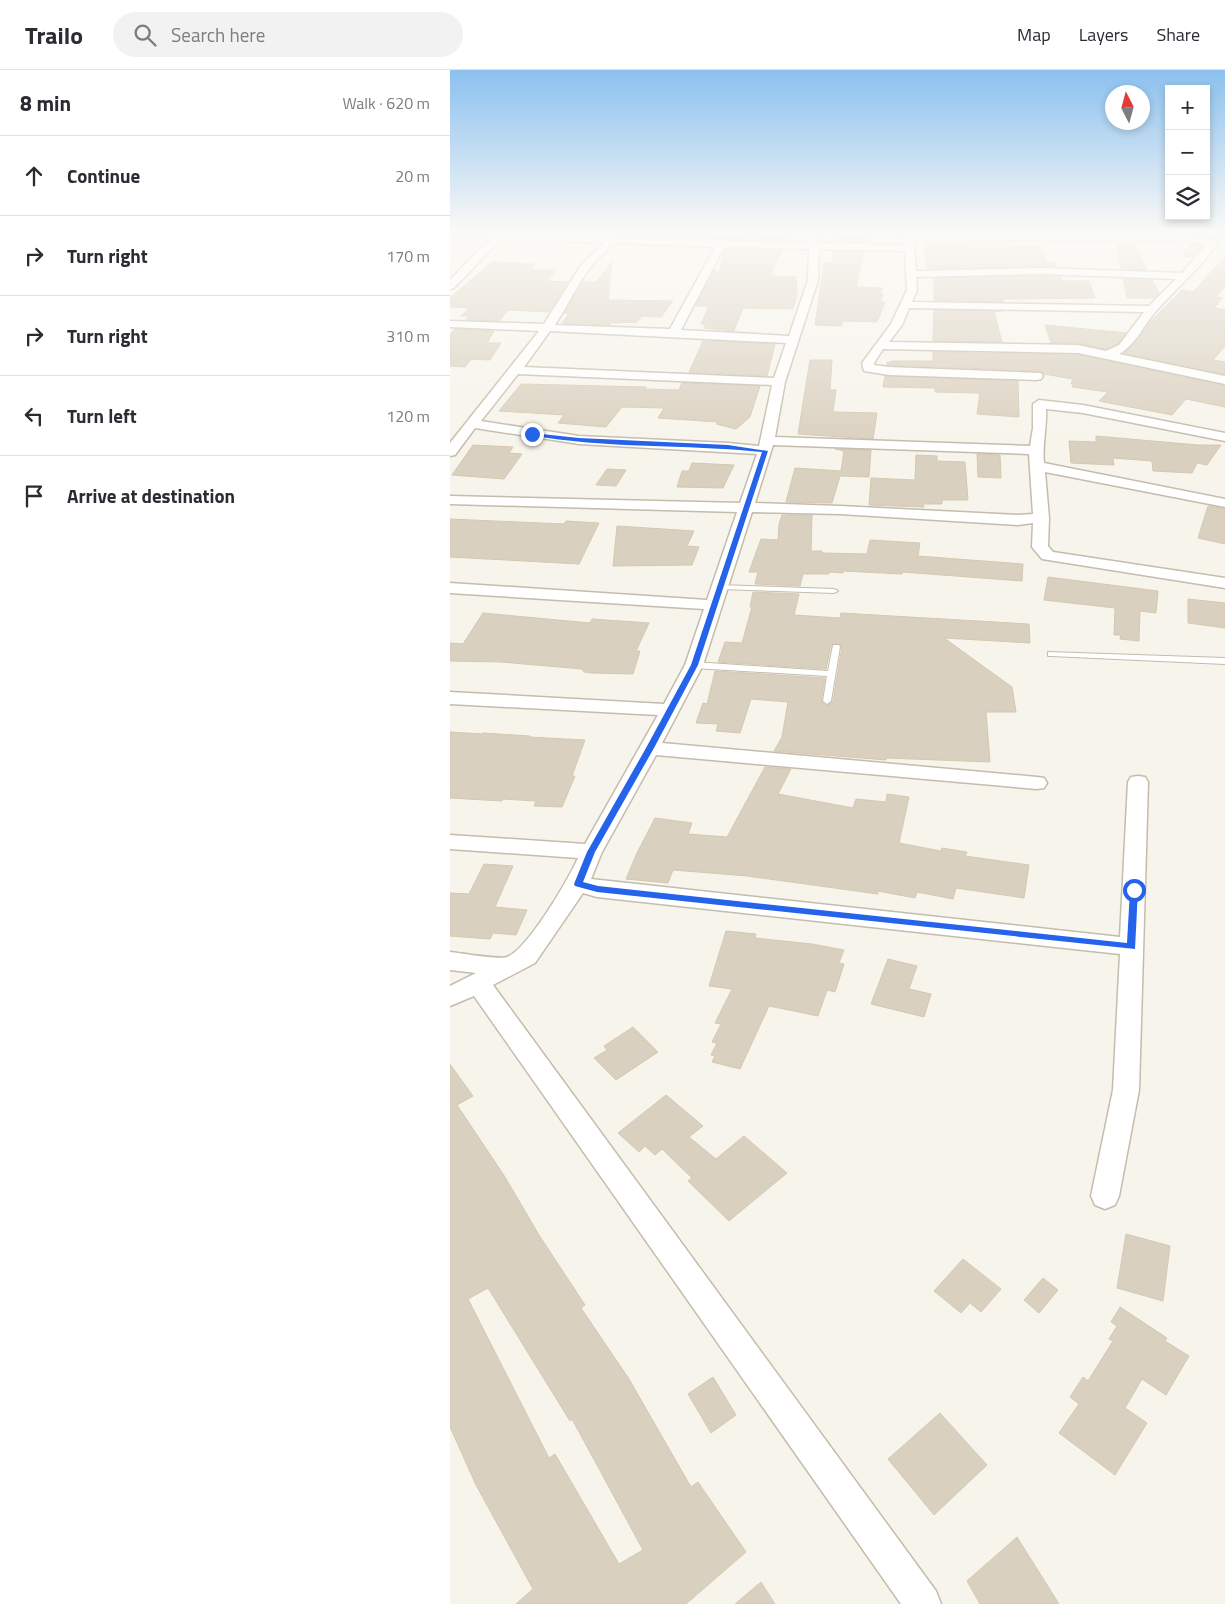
<!DOCTYPE html>
<html lang="en">
<head>
<meta charset="utf-8">
<style>
	body { margin:0; font-family:"Titillium Web",sans-serif; background:#f2f2f3; color:#2b2b33 }
	.controls { position:absolute; right:15px; top:15px; display:grid; overflow:hidden; border-radius:0px; box-shadow:0 2px 8px #0003 }
	.controls button { width:45px; height:45px; display:grid; place-items:center; padding:0; border:0; border-bottom:1px solid #e1e1e2; background:#fff; color:#2b2b33; font:25px sans-serif }
	.compass { position:absolute; left:655px; top:15px; width:45px; height:45px; border-radius:50%; background:#fff; box-shadow:0 2px 8px #0003; rotate:354deg }
	.stop { position:absolute; width:15px; height:15px; margin:-11px; border:4px solid #2563eb; border-radius:50%; background:#fff }
	.stop.end { background:#2563eb; border-color:#fff; box-shadow:0 1px 5px #0008 }
	.list { margin:0; padding:0; list-style:none }
	h2 { display:flex; justify-content:space-between; align-items:center; height:65px; margin:0; padding:0 20px; font-size:21px }
	h2 small { font-size:16px; font-weight:400; color:#7c7c81 }
	.list li { display:grid; grid-template-columns:32px 1fr auto; gap:15px; align-items:center; box-sizing:border-box; height:80px; padding:0 20px; border-top:1px solid #e1e1e2 }
	.list b { display:block; font-size:19px; white-space:nowrap }
	.list em { font-size:16px; font-style:normal; color:#7c7c81 }
	.icon { flex:none; width:28px; height:28px; fill:none; stroke:currentColor; stroke-width:2; stroke-linecap:round; stroke-linejoin:round }
	.map { position:relative; flex:none; width:775px; height:1534px; overflow:hidden }
	header { display:flex; align-items:center; gap:30px; box-sizing:border-box; height:70px; padding:0 25px; background:#fff; border-bottom:1px solid #e1e1e2 }
	header strong { font-size:24px }
	nav { display:flex; gap:28px; margin-inline-start:auto; font-size:18px }
	.search { width:350px; height:45px; background:#f2f2f3; display:flex; align-items:center; gap:12px; box-sizing:border-box; padding:0 18px; border-radius:28px; color:#7c7c81; font-size:19px }
	main { display:flex }
	aside { flex:1; background:#fff }
	.map>svg:first-child { display:block }
	.building { fill:#dad0bf; stroke:#d6c8b1; fill-rule:evenodd }
	.lines { fill:none; stroke-linecap:round; stroke-linejoin:round }
	.lane-casing { stroke:#c4bcac; stroke-width:2 }
	.street-casing { stroke:#c4bcac; stroke-width:3 }
	.lane { fill:#fff; fill-rule:evenodd }
	.street { fill:#fff; fill-rule:evenodd }
	.route { fill:#2563eb }
</style>
</head>
<body>
<header>
<strong>Trailo</strong>
<div class="search"><svg class="icon" aria-label="search" viewBox="0 0 24 24"><circle cx="10" cy="10" r="6"/><path d="M15 15l6 6"/></svg>Search here</div>
<nav><a>Map</a><a>Layers</a><a>Share</a></nav>
</header>
<main>
<aside>
<h2>8 min<small>Walk · 620 m</small></h2>
<ul class="list">
<li><svg class="icon" aria-label="ahead" viewBox="0 0 24 24"><path d="M12 20V5M6 11l6-6 6 6"/></svg><div><b>Continue</b></div><em>20 m</em></li>
<li><svg class="icon" aria-label="right" viewBox="0 0 24 24"><path d="M7 20v-9h11M14 6l5 5-5 5"/></svg><div><b>Turn right</b></div><em>170 m</em></li>
<li><svg class="icon" aria-label="right" viewBox="0 0 24 24"><path d="M7 20v-9h11M14 6l5 5-5 5"/></svg><div><b>Turn right</b></div><em>310 m</em></li>
<li><svg class="icon" aria-label="left" viewBox="0 0 24 24"><path d="M17 20v-9H6M10 6l-5 5 5 5"/></svg><div><b>Turn left</b></div><em>120 m</em></li>
<li><svg class="icon" aria-label="arrive" viewBox="0 0 24 24"><path d="M6 21V4h12l-3 4 3 4H6"/></svg><div><b>Arrive at destination</b></div></li>
</ul>
</aside>
<div class="map">
<svg width="775" height="1534" viewBox="0 0 775 1534">
	<rect width="100%" height="100%" fill="#f7f4eb"/>
	<g class="building">
		<path d="M284,161h23l-2,5h34l-2,4 -62,-2 1,-5h7z"/>
		<path d="M497,161h48l1,3h-48z"/>
		<path d="M748,161h16l4,10 -12,-5 -10,-1z"/>
		<path d="M385,165h34l-2,7 -33,-1z"/>
		<path d="M560,172l-1,4h31l7,16h8l2,5 -129,2 -4,-25z"/>
		<path d="M666,174h18l13,26 -26,-1z"/>
		<path d="M740,174l13,1 -10,12 -11,-1z"/>
		<path d="M275,179l57,1 -12,26 26,1 1,18 -4,14 -50,-1 -9,23 -30,-3 2,-4h-5l8,-18h-13l17,-35 6,1z"/>
		<path d="M383,181l31,1 -8,35 26,1 -2,6h3l-3,8h5l-8,20 -29,-1h-5l-2,5 -26,-1 9,-62h8z"/>
		<path d="M775,187v30l-9,10 6,1 -8,10 11,2v36l-12,14 12,2v12l-101,-21 13,-12 15,-21 30,-30 11,2z"/>
		<path d="M42,192l43,2 -5,5 26,1 -10,11 22,1 -19,30 -42,-2 -7,11 -35,-1 4,-4h-8l8,-8 -19,-1v-9z"/>
		<path d="M162,192l-4,38 65,1 -12,16 -19,-1 -5,6 -26,1 -2,2 -47,-2 7,-9 -5,-1 19,-31h13z"/>
		<path d="M592,206l19,1 1,4h27l6,17 -92,1v3l-69,-2v-22z"/>
		<path d="M673,209l29,1 7,13 -5,5h-27z"/>
		<path d="M484,240l68,1 -8,1 8,30 -69,-1z"/>
		<path d="M595,255l81,8 -8,11 -12,5 -28,-6h-27z"/>
		<path d="M5,259l39,2 -7,12h14l-11,17 -19,-1 -6,8 -15,-1v-32z"/>
		<path d="M253,271l72,3 -8,32 -78,-4z"/>
		<path d="M483,282l145,3 147,31v21l-39,-8 -14,16 -73,-14 9,-9 -36,-5 2,-3h-3l2,-5 -29,-5 -3,-3 -154,-6v-3h4v-1h42z"/>
		<path d="M360,290h22l-2,30h6l-3,22 44,1 -4,26 -75,-5z"/>
		<path d="M435,306l133,5 1,36 -42,-3 3,-21 -45,-1v-4l-52,-1z"/>
		<path d="M232,313l78,3 -10,31 -14,12 -20,-5 2,-2 -60,-4 6,-10 -42,-1 -16,20 -48,-4 6,-8 -65,-4 22,-27 125,3 -1,2 34,1z"/>
		<path d="M646,366l102,9h23l-14,20 -10,-2 -5,10 -39,-2 -1,-10 -39,-3 1,7 -43,-2 -2,-22 27,1z"/>
		<path d="M23,375l40,2 -4,6 13,1 -18,25 -52,-4z"/>
		<path d="M385,379l36,1 -2,27 -29,-1 -8,27 -46,-1 9,-34 46,3 3,-20z"/>
		<path d="M527,384l23,1 1,23 -23,-1z"/>
		<path d="M466,385l21,1v5l28,1 3,38h-26v4h-19l1,3 -55,-2 2,-27 44,2z"/>
		<path d="M242,393l42,2 -11,23 -46,-1 5,-16h7z"/>
		<path d="M157,399l19,1 -10,16 -20,-1z"/>
		<path d="M758,436l17,3v35l-27,-6z"/>
		<path d="M332,445h30l-1,36h11v2l45,1 3,-14 50,3 -2,13 105,8 -1,17 -120,-9v2l-59,-3v2l-14,-1v2h-26l-3,12 -45,-2 3,-12h-9l12,-33 17,1 1,-16z"/>
		<path d="M0,449l114,5 2,-3 33,2 -20,41 -129,-7z"/>
		<path d="M167,456l77,5 -7,15 12,1 -7,18 -79,1z"/>
		<path d="M598,507l110,14 -2,22 -16,-2 -1,30 -19,-2 1,-4h-7l1,-27 -71,-8z"/>
		<path d="M303,522l46,2 -5,21 46,3 1,-5 188,11 1,19 -86,-5 68,49 4,25h-30l4,50 -104,-4v2l-112,-9 8,-14 6,-35 -37,-3 -11,34 -24,-2 2,-7 -22,-1 7,-20 4,1 8,-33 110,7 -4,23 6,5 6,-5 9,-54 -3,-4 -8,2 -5,24 -108,-7 7,-20 17,1 10,-36h-2z"/>
		<path d="M738,529l37,4v25l-37,-5z"/>
		<path d="M33,543l107,10 2,-4 57,4 -13,28h4l-7,23 -41,-1 -8,-1 -2,-3 -81,-7 -51,-1v-18l13,1z"/>
		<path d="M0,662l32,2 1,-1 47,3 -1,1 56,3 -13,36h3l-13,31 -28,-1 2,-5 -34,-2v2l-52,-3z"/>
		<path d="M315,697l26,2 -13,25 75,14 3,-9 30,3 1,-8 22,3 -10,46 42,8 1,-3 25,4 -2,4 64,9 -5,33 -68,-10 -3,11 -36,-7 -2,6 -37,-7v3l-131,-18 -74,-6 -5,13 -42,-4 11,-26 18,-35 37,5 -4,11 39,3z"/>
		<path d="M34,794l29,2 -18,41 32,3 -11,25 -23,-2 -3,6 -40,-3v-43l19,1z"/>
		<path d="M276,861l30,3 -1,4 57,6 32,6 -5,13 5,1 -9,28 -8,-2 -9,26 -49,-10 -29,63 -28,-7 3,-6 -4,-1 6,-12 -5,-1 9,-18 -6,-1 17,-34 -23,-3z"/>
		<path d="M438,889l29,7 -8,23 22,5 -7,23 -53,-13z"/>
		<path d="M183,957l25,25 -42,28 -22,-22 13,-8 -3,-4z"/>
		<path d="M0,994l23,32 -16,9 48,72 34,58 46,70 -4,3 48,71 62,108 7,-5 48,70 -60,52h-170l17,-15 -57,-104 -26,-58zM38,1218l82,133 2,-2 71,131 -24,14 -64,-110 -6,4 -81,-159z"/>
		<path d="M216,1025l37,31 -14,11 27,22 28,-23 43,37 -58,48 -41,-40 4,-3 -30,-29 -7,6 -10,-9 -6,6 -21,-19z"/>
		<path d="M676,1164l44,12 -7,55 -46,-13z"/>
		<path d="M513,1189l38,30 -20,23 -11,-9 -9,10 -27,-22z"/>
		<path d="M593,1208l15,12 -19,23 -15,-13z"/>
		<path d="M670,1237l47,31 -2,3 24,15 -23,39 -24,-16 -17,29 22,15 -32,52 -56,-42 20,-29 -9,-7 13,-20 5,4 25,-40 -4,-2 8,-13 -6,-4z"/>
		<path d="M263,1307l23,38 -25,18 -23,-39z"/>
		<path d="M490,1343l47,52 -53,50 -46,-56z"/>
		<path d="M567,1467l42,67h-79l-13,-23z"/>
		<path d="M311,1512l14,22h-40z"/>
	</g>
	<g class="lines">
		<g class="lane-casing">
			<g id="lane">
				<path d="M267,515l117,4 4,2 -4,2 -114,-4h-3z"/>
				<path d="M383,575h6l1,2 -9,54 -4,3 -4,-3 4,-25 -133,-8 -4,-3 4,-3 134,9z"/>
				<path d="M598,582l177,6v6l-174,-8h-3z"/>
			</g>
		</g>
		<g class="street-casing">
			<path id="street" d="M0,161l360,12v-12h10l-1,12 86,2 -1,-10 5,-3 5,4 260,-1 31,3 13,5c-18,25 -41,45 -61,67 -13,14 -21,35 -38,44l106,22v8l-147,-31 -195,-4 -9,14v2l15,2 152,6 2,3 -2,3 -4,1 -148,-5 -25,-4 -2,-8 29,-39 16,-34 -2,-39 -86,-2 -1,31 -33,102 -10,55 255,9 3,-18v-24l6,-4 44,5 142,28v8l-142,-28 -37,-4c1,18 -4,36 -2,54l181,36v8l-180,-35 4,46 -1,28 5,6 172,26v10l-183,-29 -10,-12 1,-24 -15,2 -178,-11 -88,-2 -49,153 -41,78 375,34 7,1 3,5 -3,5 -7,1 -381,-34 -54,97 -11,27 529,58 8,-155 3,-5 7,-1 7,1 3,5 -9,308 -20,106 -4,9 -10,4 -10,-4 -4,-9 22,-106 7,-136 -523,-57 -14,-4 -48,70 -42,22 443,606 5,13h-40l-427,-608 -24,10v-20l26,-13 -26,-3v-18c11,1 49,8 57,5 21,-8 61,-77 71,-99l-128,-9v-14l135,9 73,-129 -208,-11v-12l214,12 21,-39 19,-56 -254,-16v-10l257,17 30,-88 -287,-8v-8l290,7 17,-49 -178,-10 -104,-16 -20,27 -5,1v-13l89,-112 -89,-4v-6l94,3 37,-59 23,-22 -103,-4 -47,49 -4,1v-9l40,-42 -40,-1zM543,170h181l33,4 -25,29 -140,-5 -126,3 -2,-29zM166,173l99,4 -45,82 -115,-4c19,-29 31,-62 61,-82zM274,177l85,2 -1,31 -19,56 -108,-6zM592,204l134,5 -27,27 -237,-4 5,-12 -1,-13zM459,238l235,4 -25,33 -13,6 -28,-6 -189,-3 13,-17zM100,261l236,12 -12,35 -250,-11zM68,304l254,11 -13,61 -31,-3 -149,-7 -98,-15zM323,375l256,9 4,60 -15,1 -178,-9 -85,-3z"/>
		</g>
		<use href="#lane" class="lane"/>
		<use href="#street" class="street"/>
	</g>
	<linearGradient id="sky" x2="0" y2="1"><stop stop-color="#8cc0ef"/><stop offset="0.43" stop-color="#fbfaf6"/><stop offset="1" stop-color="#fbfaf6" stop-opacity="0"/></linearGradient>
	<rect width="775" height="376" fill="url(#sky)"/>
	<path class="route" d="M82,363l47,5 149,7 40,6 -70,214 -44,83 -59,104 -12,30 15,4 529,57 3,-53 4,-3 4,3 -3,59 -538,-57 -22,-6 -1,-2 13,-32 59,-104 45,-83 71,-213c-77,-8 -156,-3 -232,-17z"/>
</svg>
<div class="controls">
<button>+</button>
<button>−</button>
<button><svg class="icon" aria-label="layers" viewBox="0 0 24 24"><path d="M12 4l9 5-9 5-9-5zM3 14l9 5 9-5"/></svg></button>
</div>
<svg class="compass" viewBox="-18 -18 36 36"><path d="M0-13l5 13h-10z" fill="#e53935"/><path d="M0 13l5-13h-10z" fill="#7c7c81"/></svg>
<div class="stop" style="left:684px;top:820px"></div>
<div class="stop end" style="left:82px;top:364px"></div>
</div>
</main>
</body>
</html>
